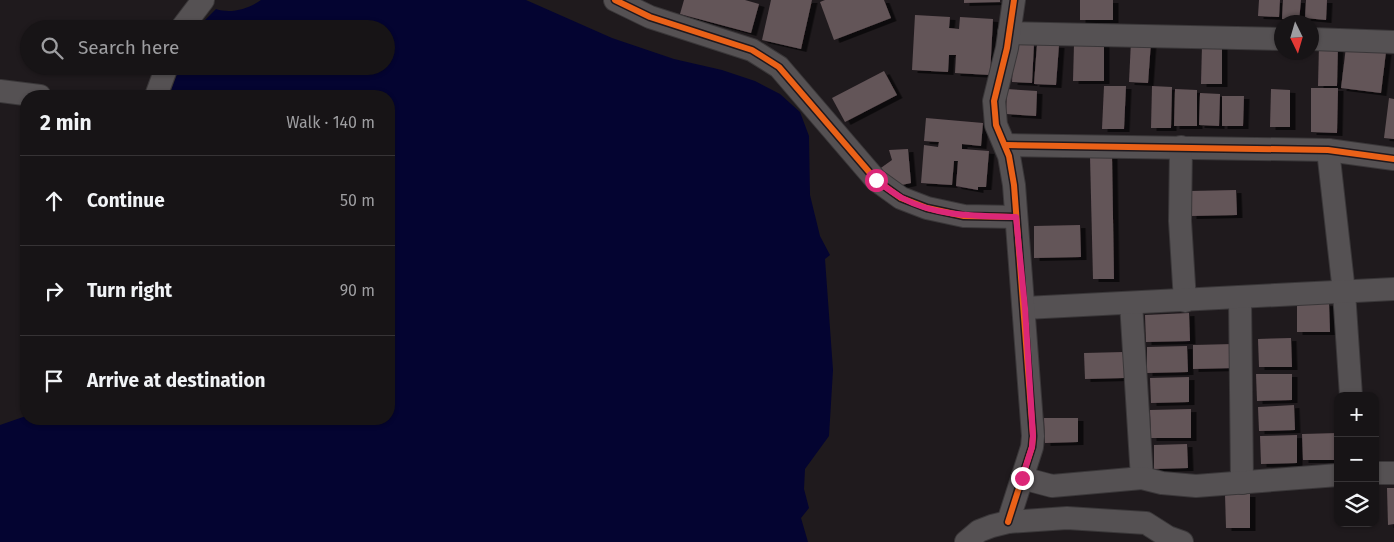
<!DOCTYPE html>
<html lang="en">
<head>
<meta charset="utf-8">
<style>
	body { margin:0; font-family:"Fira Sans",sans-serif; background:#242123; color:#f1f3f6 }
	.controls { position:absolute; right:15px; bottom:15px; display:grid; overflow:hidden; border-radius:10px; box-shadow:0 1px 4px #0004 }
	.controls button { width:45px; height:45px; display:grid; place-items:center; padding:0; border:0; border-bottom:1px solid #363335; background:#171416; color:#f1f3f6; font:25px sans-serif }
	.compass { position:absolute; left:1274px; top:15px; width:45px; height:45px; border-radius:50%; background:#171416; box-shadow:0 1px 4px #0004; rotate:175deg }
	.stop { position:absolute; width:15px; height:15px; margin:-11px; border:4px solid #db2777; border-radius:50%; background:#fff }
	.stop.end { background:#db2777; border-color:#fff; box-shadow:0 1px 5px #0008 }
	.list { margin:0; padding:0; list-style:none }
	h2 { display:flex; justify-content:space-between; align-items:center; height:65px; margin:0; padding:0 20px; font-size:21px }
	h2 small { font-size:16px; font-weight:400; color:#9e9ea1 }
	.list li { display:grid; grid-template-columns:32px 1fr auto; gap:15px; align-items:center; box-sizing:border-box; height:90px; padding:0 20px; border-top:1px solid #363335 }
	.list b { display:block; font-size:19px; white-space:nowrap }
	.list em { font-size:16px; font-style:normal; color:#9e9ea1 }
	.icon { flex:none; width:28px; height:28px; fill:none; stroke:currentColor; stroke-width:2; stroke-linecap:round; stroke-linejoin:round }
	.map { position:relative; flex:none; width:1394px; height:542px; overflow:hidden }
	.search { position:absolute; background:#171416; box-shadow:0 1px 4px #0004; left:20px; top:20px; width:375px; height:55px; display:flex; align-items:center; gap:12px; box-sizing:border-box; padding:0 18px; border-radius:28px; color:#9e9ea1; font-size:19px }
	.panel { position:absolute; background:#171416; box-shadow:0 1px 4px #0004; left:20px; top:90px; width:375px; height:335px; border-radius:20px }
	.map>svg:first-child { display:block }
	.water { fill:#040431 }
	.building { fill:#645458; filter:url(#shadow) }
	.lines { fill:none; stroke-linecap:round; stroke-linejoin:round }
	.minor-casing { stroke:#3a3739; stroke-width:24 }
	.minor { stroke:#555153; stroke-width:22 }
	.cycleway-casing { stroke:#20191e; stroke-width:9 }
	.cycleway { stroke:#ea6118; stroke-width:6 }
	.route { stroke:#db2777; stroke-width:6 }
</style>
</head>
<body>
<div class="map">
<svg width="1394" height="542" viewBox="0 0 1394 542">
	<defs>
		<filter id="shadow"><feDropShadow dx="5.5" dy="3" stdDeviation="0" flood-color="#0009"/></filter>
	</defs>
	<rect width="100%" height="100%" fill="#1f1a1d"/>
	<path class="water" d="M261,0h265l86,38 62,21 48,11 33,11 25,13 20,18 9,24 1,59 10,41 10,19 -5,4 8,111 -4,66 -24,33 -1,20 5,19 -8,10 7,24h-808v-117l26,-9v3h363v-323h-220l11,-30h206v-37h-190l20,-20c15,5 32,0 45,-9z"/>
	<g class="building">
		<path d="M684,0h61l14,4 -8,29 -71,-19z"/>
		<path d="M771,0h41l-11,49 -39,-9z"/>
		<path d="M825,0h59l7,18 -57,22 -14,-38z"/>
		<path d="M964,0h36v2l-36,1z"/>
		<rect x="1080" y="0" width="33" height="20"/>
		<path d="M1259,0h21l-1,17 -21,-1z"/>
		<path d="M1283,0h18l-2,21 -17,-2z"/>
		<path d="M1306,0h21l-1,20 -21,-2z"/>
		<path d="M915,15l35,2 -1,11 10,1 1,-12 33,2 -3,56 -35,-2 1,-18h-7l-1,17 -36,-2z"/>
		<path d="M1131,41l20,1 -3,41 -19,-1z"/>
		<path d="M1014,43l20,1 -2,39 -20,-1z"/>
		<path d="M1037,44l22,1 -3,40 -22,-1z"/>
		<path d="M1074,44h30v37h-31z"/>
		<path d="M1202,45l20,1v38h-21z"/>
		<path d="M1319,45h19l-1,41h-19z"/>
		<path d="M1346,47l40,5 -5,41 -40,-5z"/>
		<path d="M884,71l13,24 -52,27 -13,-24z"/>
		<path d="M1104,86h22l-2,43h-22z"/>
		<path d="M1152,86l20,1 -1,41h-20z"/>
		<path d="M1311,88h27l-1,45 -26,-1z"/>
		<path d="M1007,89l30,2 -1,25 -30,-2z"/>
		<path d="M1175,89l22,1v36h-23z"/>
		<path d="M1271,89l19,1v37h-20z"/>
		<path d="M1200,93l20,1 -1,32 -20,-1z"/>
		<path d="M1222,96h22l-1,30h-21z"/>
		<path d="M1389,98l5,1v40l-10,-1z"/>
		<path d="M926,118l57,5 -2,23 -19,-2v5l27,2 -3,36h-8v3l-22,-4 2,-25h-4l-2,24 -31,-2 3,-38 14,2 1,-5 -15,-1z"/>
		<path d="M908,149l3,34 -14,3 -19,-16 14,-10 -3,-10z"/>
		<path d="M1090,156h22l2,123h-21z"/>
		<path d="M1236,190l1,25 -46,1 -1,-25z"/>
		<path d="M1080,225l1,32 -47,1v-32z"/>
		<path d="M1329,303l1,29h-33v-28z"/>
		<path d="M1189,313l1,28 -44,1 -1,-27z"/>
		<path d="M1291,338l1,29h-33l-1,-28z"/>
		<path d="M1233,344l1,24 -41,1v-24z"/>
		<path d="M1187,346l1,26 -41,1v-26z"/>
		<path d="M1124,352v26l-39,1 -1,-26z"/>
		<path d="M1256,374h36v26l-35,1z"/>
		<path d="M1189,377v25l-38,1 -1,-25z"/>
		<path d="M1294,405l1,25 -36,1 -1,-24z"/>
		<path d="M1191,409v29h-40l-1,-28z"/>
		<path d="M1044,418h34v24l-33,1z"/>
		<path d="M1338,433v27h-35l-1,-26z"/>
		<path d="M1297,435v28l-36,1 -1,-28z"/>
		<path d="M1187,444l1,24 -34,1v-24z"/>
		<path d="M1387,488h7v36l-6,1z"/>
		<path d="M1225,494h25v34h-24z"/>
	</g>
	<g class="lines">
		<g class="minor-casing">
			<g id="minor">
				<path d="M615,0l35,17 102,33 27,17 97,113 25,18 26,10 37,8 52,1"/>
				<path d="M181,29l22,-29"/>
				<path d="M1009,33l273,6"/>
				<path d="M1312,39l82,3"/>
				<path d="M0,91l40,5"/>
				<path d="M156,96l11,-30"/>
				<path d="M1005,145l323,5 66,9"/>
				<path d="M1181,147l-1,74 5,80"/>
				<path d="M1328,150l16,142 7,104"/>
				<path d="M1240,297l2,186"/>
				<path d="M1131,303l11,175"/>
				<path d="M1025,308l369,-19"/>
				<path d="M1375,473h19"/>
				<path d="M1022,478l30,8 90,-8 20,5 34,3 142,-11"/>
				<path d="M1008,522l24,-75 1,-11 -19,-251 -5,-29 -13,-31 -2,-24 13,-53 7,-48"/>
				<path d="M966,542l13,-11 13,-5 16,-4 59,-4 79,5 22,14 14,5"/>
			</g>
		</g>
		<use href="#minor" class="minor"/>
		<g class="cycleway-casing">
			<g id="cycleway">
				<path d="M615,0l35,17 102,33 27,17 97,113 25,18 26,10 37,8 52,1"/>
				<path d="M1005,145l323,5 66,9"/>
				<path d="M1008,522l24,-75 1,-11 -19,-251 -5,-29 -13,-31 -2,-24 13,-53 7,-48"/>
			</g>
		</g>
		<use href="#cycleway" class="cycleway"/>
	</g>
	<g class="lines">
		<path class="route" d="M876,180c8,6 17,13 26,18 35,19 75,18 114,19l9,91 8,128 -1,11 -10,31"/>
	</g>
</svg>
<div class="controls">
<button>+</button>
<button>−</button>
<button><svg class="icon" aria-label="layers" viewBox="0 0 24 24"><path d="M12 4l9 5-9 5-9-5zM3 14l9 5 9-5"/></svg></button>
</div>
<svg class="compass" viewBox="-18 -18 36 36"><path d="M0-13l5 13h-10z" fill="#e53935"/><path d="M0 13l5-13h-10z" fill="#9e9ea1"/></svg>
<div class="stop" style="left:876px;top:180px"></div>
<div class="stop end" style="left:1022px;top:478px"></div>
<div class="search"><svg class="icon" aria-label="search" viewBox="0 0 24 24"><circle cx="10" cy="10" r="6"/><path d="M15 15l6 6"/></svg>Search here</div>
<section class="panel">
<h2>2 min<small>Walk · 140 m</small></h2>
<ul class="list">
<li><svg class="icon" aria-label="ahead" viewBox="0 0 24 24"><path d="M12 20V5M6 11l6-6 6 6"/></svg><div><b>Continue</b></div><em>50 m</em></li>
<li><svg class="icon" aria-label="right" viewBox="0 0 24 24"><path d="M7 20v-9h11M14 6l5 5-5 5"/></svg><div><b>Turn right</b></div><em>90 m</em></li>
<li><svg class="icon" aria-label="arrive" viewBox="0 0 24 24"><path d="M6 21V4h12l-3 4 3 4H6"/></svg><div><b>Arrive at destination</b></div></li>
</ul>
</section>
</div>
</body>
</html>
